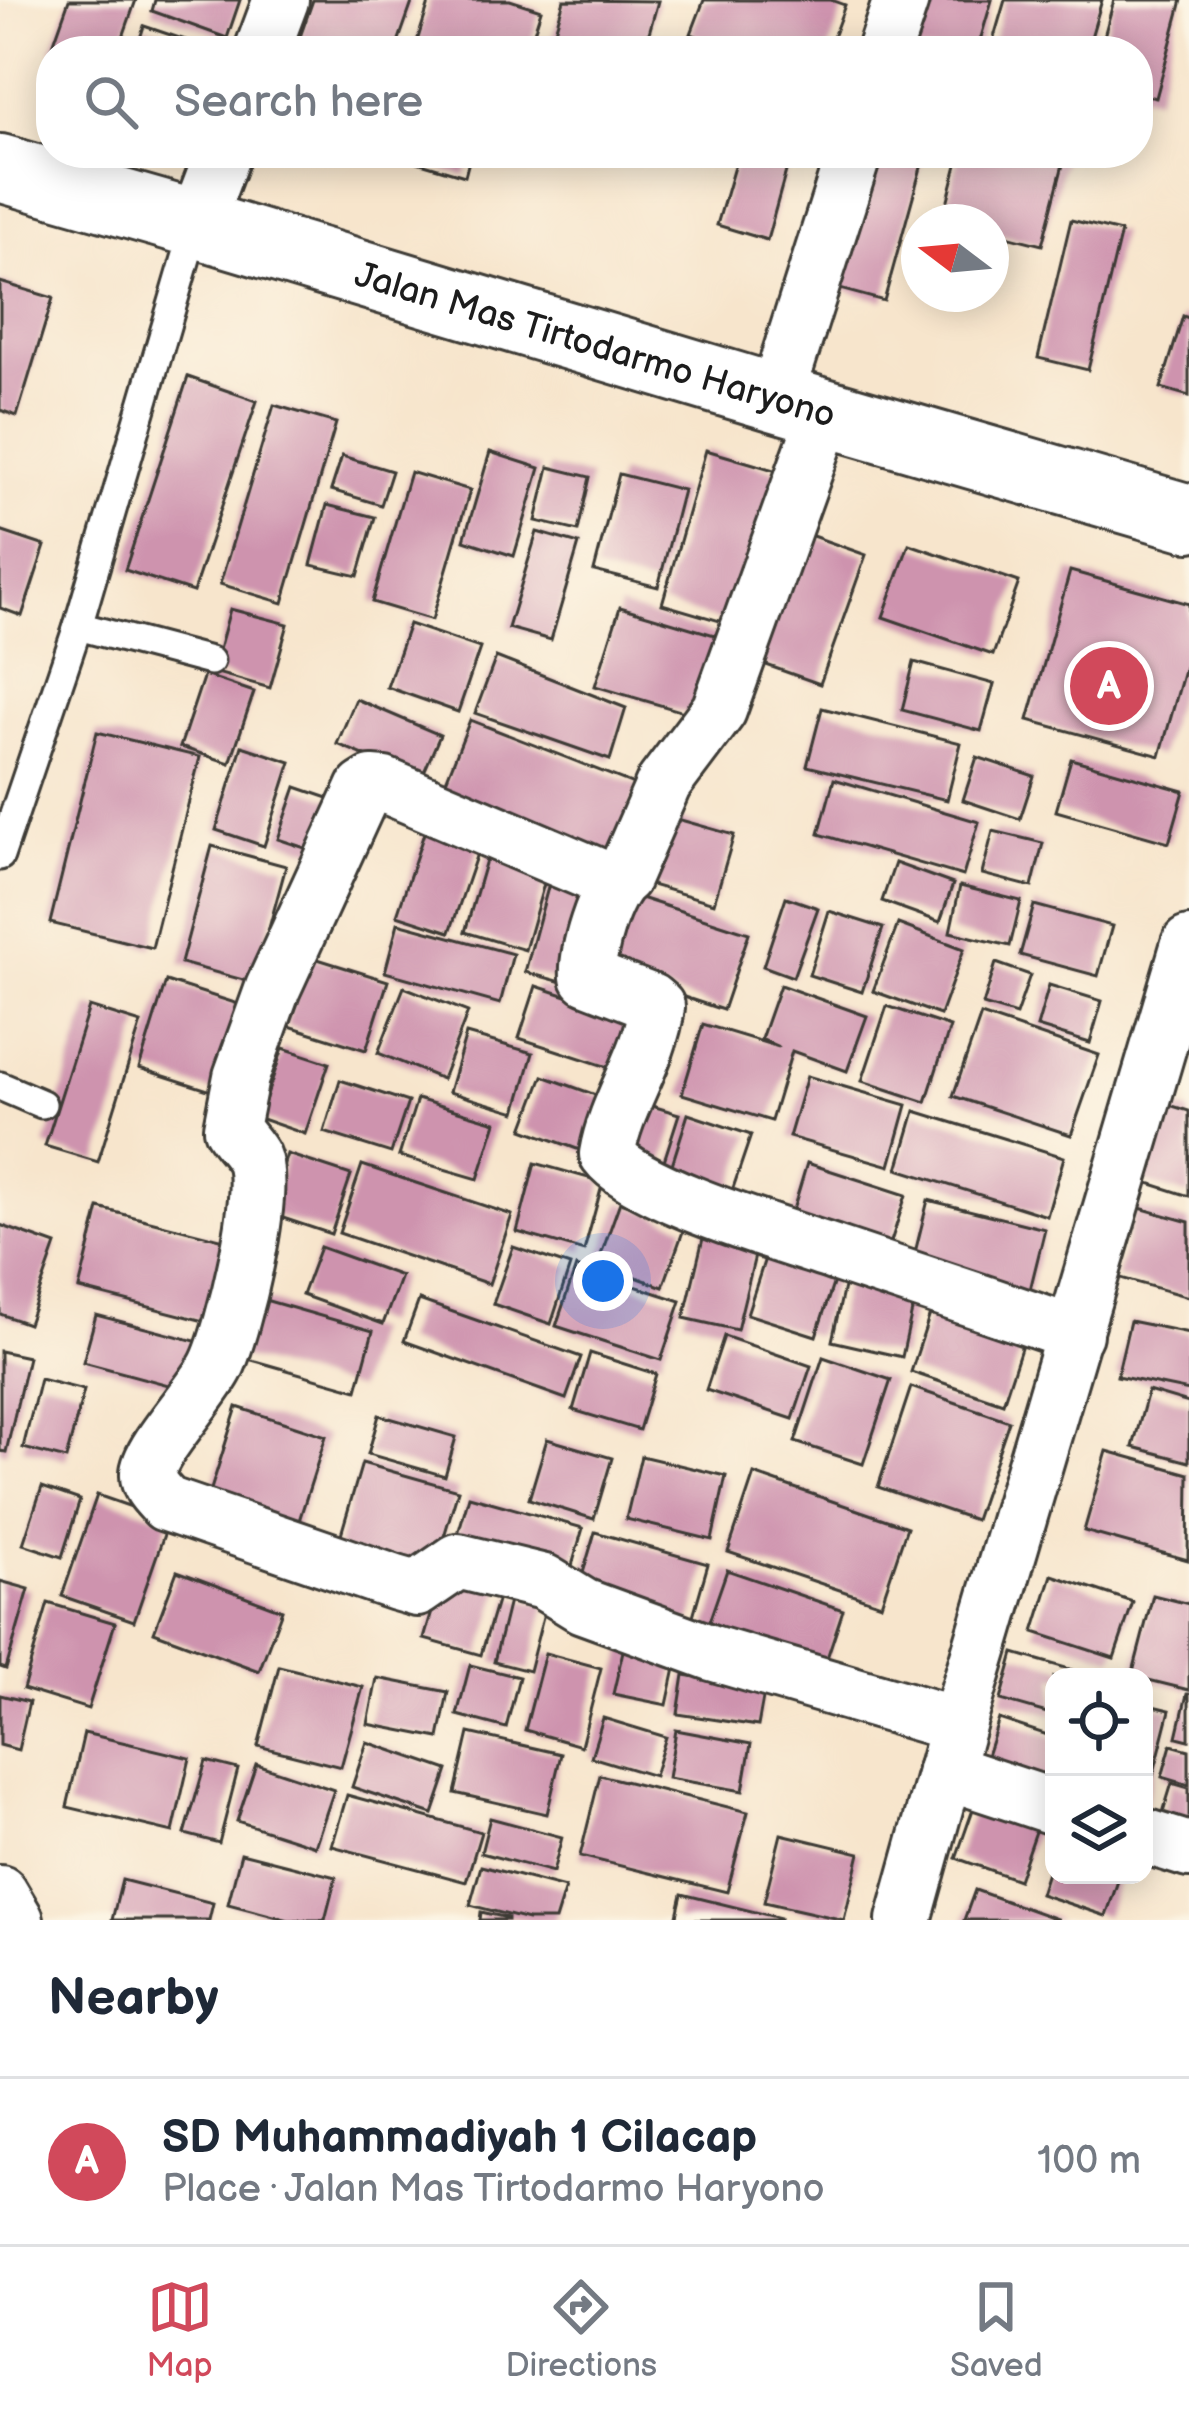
<!DOCTYPE html>
<html lang="en">
<head>
<meta charset="utf-8">
<style>
	body { margin:0; font-family:"Balsamiq Sans",sans-serif; background:#f6f6f7; color:#1f2937 }
	.controls { position:absolute; right:36px; bottom:36px; display:grid; overflow:hidden; border-radius:24px; box-shadow:0 6px 30px #0003 }
	.controls button { width:108px; height:108px; display:grid; place-items:center; padding:0; border:0; border-bottom:3px solid #e0e1e3; background:#fff; color:#1f2937; font:60px sans-serif }
	.compass { position:absolute; left:901px; top:204px; width:108px; height:108px; border-radius:50%; background:#fff; box-shadow:0 6px 30px #0003; rotate:286deg }
	.you { position:absolute; left:603px; top:1281px; width:42px; height:42px; margin:-30px; border:9px solid #fff; border-radius:50%; background:#1a73e8; box-shadow:0 0 0 18px #1a73e833 }
	.badge { display:grid; place-items:center; width:78px; height:78px; border-radius:50%; background:#d1495b; color:#fff; font-size:39px; font-weight:700 }
	.pin { position:absolute; translate:-50% -50%; border:6px solid #fff; box-shadow:0 3px 12px #0006 }
	.list { margin:0; padding:0; list-style:none }
	h2 { display:flex; justify-content:space-between; align-items:center; height:156px; margin:0; padding:0 48px; font-size:51px }
	h2 small { font-size:39px; font-weight:400; color:#747a83 }
	.list li { display:grid; grid-template-columns:78px 1fr auto; gap:36px; align-items:center; box-sizing:border-box; height:168px; padding:0 48px; border-top:3px solid #e0e1e3 }
	.list b { display:block; font-size:45px; white-space:nowrap }
	.list p { margin:0; font-size:39px; white-space:nowrap; color:#747a83 }
	.list em { font-size:39px; font-style:normal; color:#747a83 }
	.icon { flex:none; width:66px; height:66px; fill:none; stroke:currentColor; stroke-width:2; stroke-linecap:round; stroke-linejoin:round }
	.map { position:relative; flex:none; width:1189px; height:1920px; overflow:hidden }
	.search { position:absolute; background:#fff; box-shadow:0 6px 30px #0003; left:36px; right:36px; top:36px; height:132px; display:flex; align-items:center; gap:30px; box-sizing:border-box; padding:0 42px; border-radius:48px; color:#747a83; font-size:45px }
	.sheet { height:324px; background:#fff }
	nav { display:flex; justify-content:space-around; align-items:center; box-sizing:border-box; height:168px; border-top:3px solid #e0e1e3; background:#fff; font-size:33px; color:#747a83 }
	nav a { display:grid; justify-items:center; gap:6px }
	nav .on { color:#d1495b }
	.map>svg:first-child { display:block }
	.building { fill:#ce93ae }
	.lines { fill:none; stroke-linecap:round; stroke-linejoin:round }
	.service-casing { stroke:#3d3a36; stroke-width:33 }
	.minor-casing { stroke:#3d3a36; stroke-width:60 }
	.trunk-casing { stroke:#3d3a36; stroke-width:72 }
	.service { stroke:#fff; stroke-width:27 }
	.minor { stroke:#fff; stroke-width:54 }
	.trunk { stroke:#fff; stroke-width:66 }
	.labels { text-anchor:middle; stroke-width:12; stroke-linejoin:round; paint-order:stroke }
	.street-label { font-size:36px; fill:#1c1c1c; stroke:#fcf5e5 }
</style>
</head>
<body>
<div class="map">
<svg width="1189" height="1920" viewBox="0 0 1189 1920">
	<rect width="100%" height="100%" fill="#fcf5e5"/>
	<filter id="ink" filterUnits="userSpaceOnUse"><feTurbulence type="fractalNoise" baseFrequency=".00833" numOctaves="2"/><feDisplacementMap in="SourceGraphic" scale="24" xChannelSelector="R" yChannelSelector="G"/><feConvolveMatrix kernelMatrix="1 2 1 2 8 2 1 2 1" color-interpolation-filters="sRGB"/></filter>
	<filter id="wash" filterUnits="userSpaceOnUse"><feTurbulence type="fractalNoise" baseFrequency=".004" numOctaves="4" result="noise"/><feDisplacementMap in="SourceGraphic" scale="48" xChannelSelector="R" yChannelSelector="G"/><feGaussianBlur stdDeviation="2.7" result="paint"/><feColorMatrix in="noise" values="0 0 0 0 0 0 0 0 0 0 0 0 0 0 0 0 0 1.4 0 .05"/><feComposite in="paint" operator="in"/></filter>
	<g filter="url(#wash)">
		<rect width="100%" height="100%" fill="#f7e5cc"/>
		<g id="blocks">
			<g class="building">
				<path d="M69,0h67l-18,51h-67z"/>
				<path d="M155,0h85l-13,38 -75,-27z"/>
				<path d="M313,0h100l-18,51h-100z"/>
				<path d="M430,0h80l31,10 -13,41h-114z"/>
				<path d="M564,0l94,1 -14,50h-95z"/>
				<path d="M704,0h127l14,5 -17,46h-92l-45,-17z"/>
				<path d="M908,0h84l-15,51h-84z"/>
				<path d="M1005,0h97l-15,51h-97z"/>
				<path d="M1114,0h68l-26,98 -18,-4v-43h-38z"/>
				<path d="M144,26l65,22 -1,3h-72z"/>
				<path d="M387,153h84l-6,23z"/>
				<path d="M738,153h53l-24,87 -50,-15z"/>
				<path d="M856,153h69l-41,148 -63,-17z"/>
				<path d="M960,153h106l-24,92 -51,-13v-10l-48,-3z"/>
				<path d="M1071,220l50,12 -33,138 -50,-12z"/>
				<path d="M0,282l53,16 -36,118 -17,-6z"/>
				<path d="M1183,316l6,2v78l-28,-8z"/>
				<path d="M188,377l69,24 -64,191 -68,-22z"/>
				<path d="M274,405l62,18 -53,180 -63,-19z"/>
				<path d="M706,450l78,23 -44,154 -78,-23z"/>
				<path d="M490,452l50,16 -26,88 -50,-16z"/>
				<path d="M342,456l50,15 -11,34 -50,-15z"/>
				<path d="M549,467l41,10 -12,54 -42,-10z"/>
				<path d="M410,472l60,18 -38,130 -60,-18z"/>
				<path d="M619,474l64,16 -25,97 -64,-16z"/>
				<path d="M327,505l48,12 -17,59 -47,-11z"/>
				<path d="M0,531l45,15 -23,70 -22,-8z"/>
				<path d="M537,532l42,12 -28,96 -43,-12z"/>
				<path d="M804,533l62,22 -46,129 -62,-22z"/>
				<path d="M909,544l110,38 -26,73 -110,-38z"/>
				<path d="M1070,571l119,33v49l-29,103 -132,-36z"/>
				<path d="M620,607l108,32 -24,79 -109,-32z"/>
				<path d="M230,609l58,15 -18,64 -57,-16z"/>
				<path d="M409,624l71,24 -22,64 -71,-25z"/>
				<path d="M496,657l130,51 -16,52 -135,-47z"/>
				<path d="M914,662l80,22 -13,47 -79,-21z"/>
				<path d="M204,675l50,17 -24,71 -50,-16z"/>
				<path d="M356,699l84,36 -19,44 -84,-35z"/>
				<path d="M822,708l139,35 -14,57 -140,-34z"/>
				<path d="M470,720l169,66 -29,77 -170,-67z"/>
				<path d="M97,732l103,25 -48,191 -102,-25z"/>
				<path d="M242,746l49,16 -27,84 -48,-16z"/>
				<path d="M977,757l57,19 -14,43 -57,-19z"/>
				<path d="M1071,759l113,32 -15,52 -113,-32z"/>
				<path d="M834,779l145,43 -16,54 -144,-42z"/>
				<path d="M296,787l47,16 -17,52 -48,-16z"/>
				<path d="M430,815l54,18 -34,99 -53,-17z"/>
				<path d="M663,815l71,20 -20,68 -70,-20z"/>
				<path d="M993,831l50,12 -11,44 -50,-13z"/>
				<path d="M212,846l74,20 -32,117 -73,-20z"/>
				<path d="M490,846l60,17 -25,87 -60,-18z"/>
				<path d="M895,863l58,21 -13,38 -58,-21z"/>
				<path d="M553,869l41,11 -29,103 -40,-11z"/>
				<path d="M960,886l61,15 -11,45 -60,-14z"/>
				<path d="M625,893l124,40 -26,77 -123,-41z"/>
				<path d="M786,897l32,11 -25,69 -30,-11z"/>
				<path d="M1034,905l78,21 -14,50 -78,-21z"/>
				<path d="M829,911l54,17 -21,64 -53,-17z"/>
				<path d="M398,923l115,31 -13,50 -115,-32z"/>
				<path d="M898,924l66,25 -24,66 -67,-24z"/>
				<path d="M308,956l80,25 -22,69 -80,-25z"/>
				<path d="M996,963l34,12 -14,40 -33,-10z"/>
				<path d="M166,981l88,28 -27,87 -88,-28z"/>
				<path d="M780,985l87,31 -20,55 -55,-20 -21,70 -89,-27 21,-70 76,23 -18,-8z"/>
				<path d="M1049,985l53,16 -12,42 -53,-16z"/>
				<path d="M536,986l101,33 -17,52 -101,-33z"/>
				<path d="M404,987l64,25 -26,67 -64,-26z"/>
				<path d="M887,1006l63,21 -24,75 -64,-21z"/>
				<path d="M89,1007l52,16 -43,139 -53,-16z"/>
				<path d="M981,1015l118,40 -28,80 -118,-39z"/>
				<path d="M466,1034l67,19 -17,59 -67,-20z"/>
				<path d="M283,1048l46,15 -24,71 -46,-16z"/>
				<path d="M543,1076l72,26 -19,54 -73,-27z"/>
				<path d="M807,1076l100,29 -17,61 -101,-29z"/>
				<path d="M340,1080l68,22 -17,51 -67,-21z"/>
				<path d="M417,1099l79,23 -18,57 -79,-23z"/>
				<path d="M632,1100l47,14 -17,53 -47,-15z"/>
				<path d="M1166,1104l23,7v85l-47,-15z"/>
				<path d="M915,1111l149,46 -17,59 -149,-47z"/>
				<path d="M688,1114l63,21 -20,59 -62,-20z"/>
				<path d="M287,1154l64,21 -20,59 -63,-21z"/>
				<path d="M535,1163l68,19 -19,69 -67,-19z"/>
				<path d="M807,1163l99,32 -18,56 -98,-31z"/>
				<path d="M362,1165l150,50 -23,69 -150,-51z"/>
				<path d="M928,1200l117,29 -17,69 -117,-29z"/>
				<path d="M620,1202l65,24 -22,61 -65,-24z"/>
				<path d="M1136,1207l53,15v75l-72,-20z"/>
				<path d="M99,1208l145,37 -21,81 -144,-37z"/>
				<path d="M0,1225l56,20 -28,79 -28,-10z"/>
				<path d="M706,1226l53,13 -22,91 -53,-12z"/>
				<path d="M769,1246l69,23 -22,67 -69,-22z"/>
				<path d="M320,1247l81,29 -18,48 -81,-29z"/>
				<path d="M513,1247l57,19 -19,58 -58,-20z"/>
				<path d="M576,1267l105,34 -20,59 -105,-34z"/>
				<path d="M847,1273l70,15 -15,69 -70,-16z"/>
				<path d="M258,1298l115,33 -16,59 -116,-33z"/>
				<path d="M419,1300l162,57 -15,42 -162,-58z"/>
				<path d="M934,1302l92,31 -23,70 -92,-31z"/>
				<path d="M96,1315l103,27 -12,48 -104,-28z"/>
				<path d="M1130,1321l59,12v58l-72,-15z"/>
				<path d="M724,1336l87,30 -18,53 -87,-29z"/>
				<path d="M0,1351l28,6 -22,95 -6,-1z"/>
				<path d="M590,1353l66,21 -17,56 -66,-20z"/>
				<path d="M823,1357l68,23 -28,84 -68,-22z"/>
				<path d="M40,1379l44,11 -18,69 -43,-11z"/>
				<path d="M911,1387l98,34 -34,99 -97,-33z"/>
				<path d="M1148,1391l41,12v59l-56,-15z"/>
				<path d="M237,1407l89,29 -30,94 -89,-28z"/>
				<path d="M379,1415l77,22 -11,39 -77,-22z"/>
				<path d="M547,1439l65,19 -18,61 -65,-20z"/>
				<path d="M1107,1451l82,23 -1,86 -104,-29z"/>
				<path d="M641,1456l85,20 -14,64 -86,-21z"/>
				<path d="M362,1463l96,27 -26,86 -95,-28z"/>
				<path d="M754,1474l153,53 -26,77 -153,-52z"/>
				<path d="M42,1487l38,13 -18,57 -39,-13z"/>
				<path d="M97,1495l72,25 -35,101 -72,-25z"/>
				<path d="M469,1496l114,32 -14,48 -114,-32z"/>
				<path d="M595,1532l113,32 -17,59 -113,-33z"/>
				<path d="M727,1570l116,40 -22,66 -117,-40z"/>
				<path d="M177,1571l105,39 -23,61 -105,-39z"/>
				<path d="M444,1571l57,17 -20,67 -57,-16z"/>
				<path d="M1052,1575l81,27 -19,56 -80,-26z"/>
				<path d="M0,1581l29,8 -23,80 -6,-2z"/>
				<path d="M1153,1595l36,9v86l-57,-14z"/>
				<path d="M510,1597l36,8 -17,66 -35,-9z"/>
				<path d="M48,1603l67,20 -27,86 -65,-20z"/>
				<path d="M626,1638l53,12 -12,55 -54,-11z"/>
				<path d="M545,1653l56,15 -20,78 -56,-16z"/>
				<path d="M1014,1653l79,23v1h-39v38l-53,-15z"/>
				<path d="M470,1665l49,12 -13,51 -49,-13z"/>
				<path d="M279,1666l84,21 -22,80 -83,-21z"/>
				<path d="M684,1675l81,12 -7,39 -80,-12z"/>
				<path d="M377,1678l71,14 -9,46 -71,-14z"/>
				<path d="M1187,1694h2v46l-12,-3z"/>
				<path d="M0,1695l29,7 -11,48 -18,-5z"/>
				<path d="M1144,1704l26,6 -24,94h-2z"/>
				<path d="M603,1718l63,19 -12,39 -63,-19z"/>
				<path d="M999,1719l55,18v51l-70,-23z"/>
				<path d="M676,1730l75,14 -8,47 -75,-13z"/>
				<path d="M84,1733l106,25 -17,74 -106,-25z"/>
				<path d="M469,1733l92,21 -14,60 -92,-21z"/>
				<path d="M367,1742l81,28 -15,44 -81,-27z"/>
				<path d="M1171,1745l18,5v35l-27,-8z"/>
				<path d="M206,1761l32,8 -19,74 -34,-9z"/>
				<path d="M256,1764l78,26 -19,56 -78,-25z"/>
				<path d="M600,1775l148,37 -21,80 -147,-36z"/>
				<path d="M1172,1783l17,5v51l-31,-10z"/>
				<path d="M347,1795l134,37 -15,50 -134,-36z"/>
				<path d="M977,1798l62,22 -21,60 -62,-22z"/>
				<path d="M490,1818l72,19 -9,35 -72,-19z"/>
				<path d="M781,1834l79,19 -16,67 -80,-18z"/>
				<path d="M241,1853l95,24 -11,43h-36l-61,-16z"/>
				<path d="M1053,1854l1,21h66l-14,41 -66,-22z"/>
				<path d="M481,1866l84,22 -10,32h-27l-58,-15z"/>
				<path d="M122,1880l91,23 -4,17h-97z"/>
				<path d="M975,1890l82,29v1h-93z"/>
				<path d="M682,1894l98,24v2h-104z"/>
				<path d="M481,1912l27,6v2h-28z"/>
			</g>
		</g>
	</g>
	<g filter="url(#ink)">
		<use href="#blocks" fill-opacity="0" stroke="#3d3a36" stroke-width="3"/>
		<g class="lines">
			<g class="service-casing">
				<g id="service">
					<path d="M78,626l132,35"/>
					<path d="M0,856l78,-230 118,-402"/>
					<path d="M0,1086l42,18"/>
				</g>
			</g>
			<g class="minor-casing">
				<g id="minor">
					<path d="M262,51l19,-51"/>
					<path d="M884,51l17,-51"/>
					<path d="M196,224l27,-71"/>
					<path d="M776,398l78,-245"/>
					<path d="M826,412l-107,298 -55,73 -41,94c-19,14 -37,77 -35,100l62,24 7,6c-7,52 -41,95 -50,147 29,40 181,83 233,101 78,26 157,52 235,79"/>
					<path d="M615,883l-231,-98 -12,-1 -8,5 -91,199 -32,89 -10,51c6,10 17,20 22,30 15,33 -20,173 -36,207 -12,26 -69,86 -69,108 -1,13 10,22 18,31l230,79 21,6 41,-28 86,21 39,24 129,47 246,72"/>
					<path d="M945,1771l109,36"/>
					<path d="M1144,1836l45,14"/>
					<path d="M0,1893l16,27"/>
					<path d="M904,1920l54,-195 231,-781"/>
				</g>
			</g>
			<g class="trunk-casing">
				<g id="trunk">
					<path id="s1" d="M0,168l196,56 580,174 413,120"/>
				</g>
			</g>
			<use href="#service" class="service"/>
			<use href="#minor" class="minor"/>
			<use href="#trunk" class="trunk"/>
		</g>
	</g>
	<g class="labels">
		<g class="street-label">
			<text dy="13" stroke="none"><textPath href="#s1" startOffset="621">Jalan Mas Tirtodarmo Haryono</textPath></text>
		</g>
	</g>
</svg>
<div class="controls">
<button><svg class="icon" aria-label="locate" viewBox="0 0 24 24"><circle cx="12" cy="12" r="6"/><path d="M12 2v4M12 18v4M2 12h4M18 12h4"/></svg></button>
<button><svg class="icon" aria-label="layers" viewBox="0 0 24 24"><path d="M12 4l9 5-9 5-9-5zM3 14l9 5 9-5"/></svg></button>
</div>
<svg class="compass" viewBox="-18 -18 36 36"><path d="M0-13l5 13h-10z" fill="#e53935"/><path d="M0 13l5-13h-10z" fill="#747a83"/></svg>
<div class="you"></div>
<div class="pin badge" style="left:1109px;top:686px">A</div>
<div class="search"><svg class="icon" aria-label="search" viewBox="0 0 24 24"><circle cx="10" cy="10" r="6"/><path d="M15 15l6 6"/></svg>Search here</div>
</div>
<section class="sheet">
<h2>Nearby<small></small></h2>
<ul class="list">
<li><span class="badge">A</span><div><b>SD Muhammadiyah 1 Cilacap</b><p>Place · Jalan Mas Tirtodarmo Haryono</p></div><em>100 m</em></li>
</ul>
</section>
<nav>
<a class="on"><svg class="icon" aria-label="map" viewBox="0 0 24 24"><path d="M3 6l6-2 6 2 6-2v14l-6 2-6-2-6 2zM9 4v14M15 6v14"/></svg>Map</a>
<a><svg class="icon" aria-label="directions" viewBox="0 0 24 24"><path d="M12 3l9 9-9 9-9-9zM9 14v-3h6M13 9l2 2-2 2"/></svg>Directions</a>
<a><svg class="icon" aria-label="saved" viewBox="0 0 24 24"><path d="M7 4h10v16l-5-4-5 4z"/></svg>Saved</a>
</nav>
</body>
</html>
